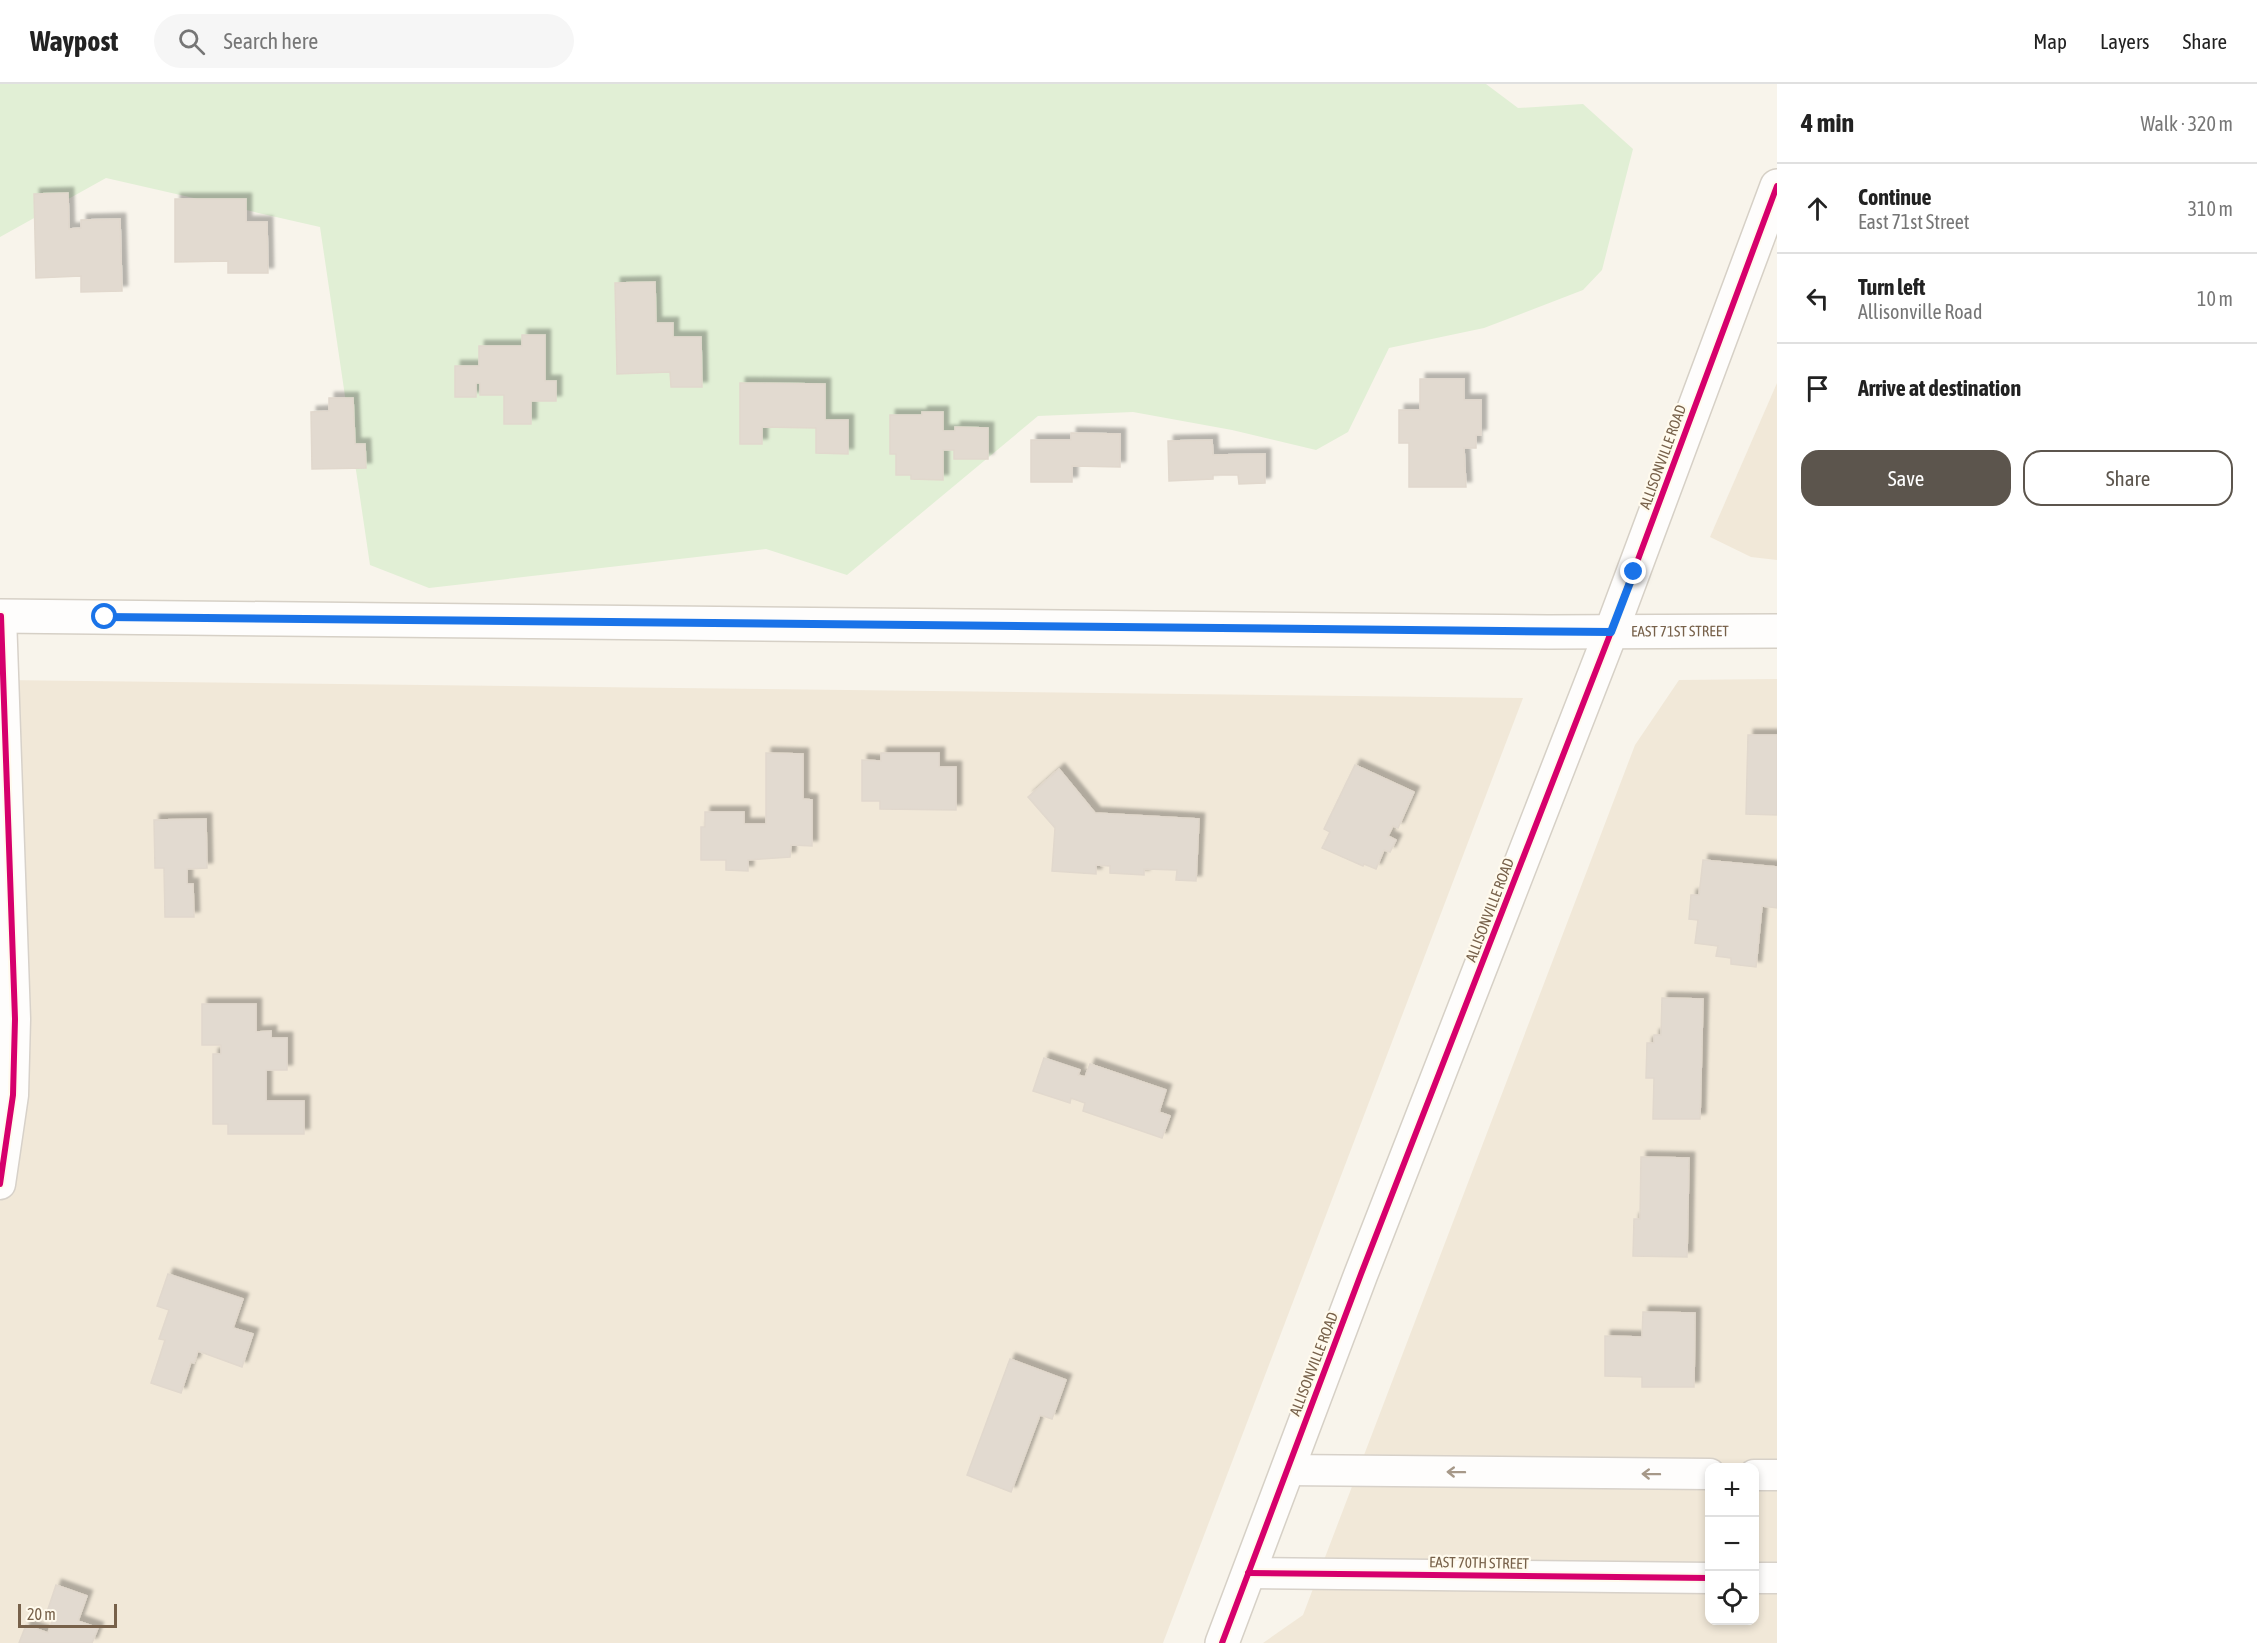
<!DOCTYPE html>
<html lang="en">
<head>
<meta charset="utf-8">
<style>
	body { margin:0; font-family:"Asap Condensed",sans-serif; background:#f6f6f6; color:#222 }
	.controls { position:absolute; right:18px; bottom:18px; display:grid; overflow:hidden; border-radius:12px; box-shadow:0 3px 9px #0003 }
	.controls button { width:54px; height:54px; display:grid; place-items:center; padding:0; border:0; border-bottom:2px solid #e0e0e0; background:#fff; color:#222; font:30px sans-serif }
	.scale { position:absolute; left:18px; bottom:15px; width:99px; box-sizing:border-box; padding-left:6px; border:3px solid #77614a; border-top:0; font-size:16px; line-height:21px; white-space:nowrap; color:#77614a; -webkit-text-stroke:4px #fffaed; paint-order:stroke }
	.stop { position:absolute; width:18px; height:18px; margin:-14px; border:4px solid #1a73e8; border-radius:50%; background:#fff }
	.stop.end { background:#1a73e8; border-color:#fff; box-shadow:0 2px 6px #0008 }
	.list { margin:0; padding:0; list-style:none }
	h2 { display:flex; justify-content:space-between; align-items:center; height:78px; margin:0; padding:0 24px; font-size:26px }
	h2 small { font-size:20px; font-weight:400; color:#767676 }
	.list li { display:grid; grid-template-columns:39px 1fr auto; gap:18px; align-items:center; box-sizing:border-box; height:90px; padding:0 24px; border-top:2px solid #e0e0e0 }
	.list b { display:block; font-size:22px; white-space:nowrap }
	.list p { margin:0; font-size:20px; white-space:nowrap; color:#767676 }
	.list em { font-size:20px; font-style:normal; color:#767676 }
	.actions { display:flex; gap:12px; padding:18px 24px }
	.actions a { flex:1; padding:14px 0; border:2px solid #5c554d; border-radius:18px; text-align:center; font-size:21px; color:#5c554d }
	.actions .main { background:#5c554d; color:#fff }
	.icon { flex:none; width:33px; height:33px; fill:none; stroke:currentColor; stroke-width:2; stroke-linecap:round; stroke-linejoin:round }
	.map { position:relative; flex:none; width:1777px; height:1559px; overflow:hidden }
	header { display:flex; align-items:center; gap:36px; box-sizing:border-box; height:84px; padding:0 30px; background:#fff; border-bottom:2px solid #e0e0e0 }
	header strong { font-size:28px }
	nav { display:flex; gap:33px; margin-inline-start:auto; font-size:21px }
	.search { width:420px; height:54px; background:#f6f6f6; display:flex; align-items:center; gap:15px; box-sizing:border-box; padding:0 21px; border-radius:33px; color:#767676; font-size:22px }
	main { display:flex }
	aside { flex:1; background:#fff }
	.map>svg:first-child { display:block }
	.residential { fill:#f1e8d8; fill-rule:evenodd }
	.green { fill:#e1efd5 }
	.building { fill:#e2dad0; stroke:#e1d8cd; stroke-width:1.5; filter:url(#shadow) }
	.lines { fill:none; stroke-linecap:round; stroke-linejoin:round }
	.street-casing { stroke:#d7d1c9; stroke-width:33 }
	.secondary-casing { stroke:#d6d0c6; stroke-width:36 }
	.street { stroke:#fefdfc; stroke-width:30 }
	.secondary { stroke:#fefdfc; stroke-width:33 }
	.cycleway-casing { stroke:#fffaed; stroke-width:10 }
	.cycleway { stroke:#d6006c; stroke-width:6 }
	.oneway { stroke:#a69888 }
	.route { stroke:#1a73e8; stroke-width:8 }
	.labels { text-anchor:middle; stroke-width:4.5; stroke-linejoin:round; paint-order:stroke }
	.street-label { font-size:15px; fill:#77614a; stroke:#fffaed }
</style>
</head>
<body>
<header>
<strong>Waypost</strong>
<div class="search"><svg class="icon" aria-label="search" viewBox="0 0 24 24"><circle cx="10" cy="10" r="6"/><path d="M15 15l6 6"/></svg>Search here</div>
<nav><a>Map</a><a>Layers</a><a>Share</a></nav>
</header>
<main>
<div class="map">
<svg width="1777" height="1559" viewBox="0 0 1777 1559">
	<defs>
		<filter id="shadow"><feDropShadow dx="5.5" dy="-5.5" stdDeviation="1.5" flood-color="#0004"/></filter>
	</defs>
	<rect width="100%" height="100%" fill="#f8f4eb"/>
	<g class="residential">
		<path d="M1777,299v177l-26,-3 -41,-20z"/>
		<path d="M1777,595v964h-514l40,-28 332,-870 44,-65zM1710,1384h44v152h-44z"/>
		<path d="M0,596l1523,18 -360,945h-1163z"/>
	</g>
	<path class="green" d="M0,0h1486l32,24 65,-4 50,45 -31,121 -19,20 -99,38 -95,20 -41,84 -32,18 -84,-20 -99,-18 -95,4 -191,159 -81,-26 -337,39 -59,-23 -50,-338 -214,-49 -106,59z"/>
	<g class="building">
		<path d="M68,109l1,36 12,-1v-8l39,-1 2,72 -41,1v-16l-45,2 -2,-84z"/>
		<path d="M175,115h71v23h21l1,51h-40v-12l-53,1z"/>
		<path d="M655,198l1,41h17v14h28l1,50h-31l-1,-15 -53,2 -2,-91z"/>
		<path d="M522,251h23v46h11v20h-25v23h-27v-29h-24v-12h-4v14h-21v-31h24v-20h43z"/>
		<path d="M1420,295h44v21h17v35h-5v13h-12l2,39h-57v-44h-10v-33h21z"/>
		<path d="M740,299l85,1v36h23v34l-32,-1v-25l-54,-1v17h-22z"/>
		<path d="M329,314h24l2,46h10l1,24 -54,1 -1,-57 18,-1z"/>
		<path d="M922,328h21v19h12v-4l33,1v31h-34v-9h-11v30l-32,-1v-4h-15v-21h-6v-39h32z"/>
		<path d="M1071,349l49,1v33l-48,-1v16h-41v-42h40z"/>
		<path d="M1212,356l1,15 52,-1v29l-26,1 -1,-9h-25v4l-44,2 -1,-40z"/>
		<path d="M1748,651h29v80l-31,-1z"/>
		<path d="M766,669l37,1v45l9,1v46l-21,-1 -1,12 -42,3v11l-22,-1v-10h-25v-33h4v-15h39v12h22z"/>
		<path d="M881,669h58v14h17v43l-76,-1v-8h-18v-41l19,1z"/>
		<path d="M1355,681l59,27 -16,36 -5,-2 -5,10 8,4 -6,12 -6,-2 -8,19 -12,-5 -1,2 -41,-18 8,-16 -6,-3z"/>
		<path d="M1059,685l36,44 104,6 -3,62 -20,-1 1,-10 -33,-1v6l-34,-2v-7l-14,-1v9l-44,-3 3,-43 -27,-31z"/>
		<path d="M206,735l1,49 -20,1v15h6l1,33h-29l-1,-49h-9l-1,-48z"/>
		<path d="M1703,776l74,7v41l-15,-2 -6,61 -25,-3v-6l-15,-2 2,-10 -23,-3 3,-23 -9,-1 2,-24h8z"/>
		<path d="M1662,914l41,1 -3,120h-47l1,-41h-8l1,-35h7v-8h7z"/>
		<path d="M202,920h54v28l15,-1v7h16v32h-21v31h38v33h-76v-10h-15v-70h8v-9h-19z"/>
		<path d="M1044,974l36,12 -2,5 7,2 5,-13 76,26 -7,22 11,4 -8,22 -79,-27 2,-8 -14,-5 -1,5 -37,-12z"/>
		<path d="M1641,1073l48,1 -2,99 -54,-1 1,-37h6z"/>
		<path d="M168,1190l75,25 -10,29 20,6 -11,33 -44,-16 -4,12 -3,-1 -10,31 -30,-10 14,-43 -6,-1 10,-29 -12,-4z"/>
		<path d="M1643,1228l52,1 -1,74h-52v-10l-37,-1v-40l37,1z"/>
		<path d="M1010,1275l56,21 -14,39 -12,-4 -29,77 -44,-17z"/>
		<path d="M56,1501l31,11 -9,25 20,7 -6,15h-73l7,-18 22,8 5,-15 -7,-3z"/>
	</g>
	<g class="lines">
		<g class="street-casing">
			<g id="street">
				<path d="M0,1100l13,-89 2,-76 -14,-403"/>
				<path d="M1287,1386l423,4"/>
				<path d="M1754,1391h23"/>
				<path d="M1248,1489l462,5"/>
				<path d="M1754,1494h23"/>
			</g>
		</g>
		<g class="secondary-casing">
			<g id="secondary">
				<path id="s1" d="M0,532l1548,16 229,-1"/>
				<path d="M1222,1559l139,-369 250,-642 166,-446"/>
			</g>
		</g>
		<use href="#street" class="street"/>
		<use href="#secondary" class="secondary"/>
		<g class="cycleway-casing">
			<g id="cycleway">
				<path d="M0,1100l13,-89 2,-76 -14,-403"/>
				<path d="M1248,1489l462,5"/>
				<path d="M1222,1559l139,-369 250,-642 166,-446"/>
			</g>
		</g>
		<use href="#cycleway" class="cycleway"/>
	</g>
	<defs><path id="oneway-shaft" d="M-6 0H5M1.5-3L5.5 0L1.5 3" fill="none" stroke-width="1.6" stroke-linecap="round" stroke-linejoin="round" transform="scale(1.5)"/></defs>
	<g class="oneway">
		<use href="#oneway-shaft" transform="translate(1456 1388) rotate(-179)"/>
		<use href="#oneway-shaft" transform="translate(1651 1390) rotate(-179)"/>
	</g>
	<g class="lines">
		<path class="route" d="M105,533l1506,15 23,-60"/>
	</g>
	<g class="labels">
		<g class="street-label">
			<text transform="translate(1663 373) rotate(-70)" y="5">ALLISONVILLE ROAD</text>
			<text dy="5" stroke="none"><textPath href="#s1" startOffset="1680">EAST 71ST STREET</textPath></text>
			<text transform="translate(1490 826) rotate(-69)" y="5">ALLISONVILLE ROAD</text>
			<text transform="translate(1314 1280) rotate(-69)" y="5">ALLISONVILLE ROAD</text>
			<text transform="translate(1479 1479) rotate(1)" y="5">EAST 70TH STREET</text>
		</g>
	</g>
</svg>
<div class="controls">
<button>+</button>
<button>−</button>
<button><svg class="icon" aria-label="locate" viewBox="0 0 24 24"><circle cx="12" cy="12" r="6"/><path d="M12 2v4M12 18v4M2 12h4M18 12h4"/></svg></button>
</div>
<div class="scale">20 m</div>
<div class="stop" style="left:105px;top:533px"></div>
<div class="stop end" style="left:1634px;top:488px"></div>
</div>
<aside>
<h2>4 min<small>Walk · 320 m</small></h2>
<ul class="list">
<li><svg class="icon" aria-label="ahead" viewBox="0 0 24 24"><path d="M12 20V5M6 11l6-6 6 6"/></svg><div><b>Continue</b><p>East 71st Street</p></div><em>310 m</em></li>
<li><svg class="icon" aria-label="left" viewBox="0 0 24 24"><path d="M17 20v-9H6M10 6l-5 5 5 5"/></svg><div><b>Turn left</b><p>Allisonville Road</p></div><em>10 m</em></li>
<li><svg class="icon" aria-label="arrive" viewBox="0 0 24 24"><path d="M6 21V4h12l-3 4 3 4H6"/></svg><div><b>Arrive at destination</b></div></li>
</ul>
<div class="actions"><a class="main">Save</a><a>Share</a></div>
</aside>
</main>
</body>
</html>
